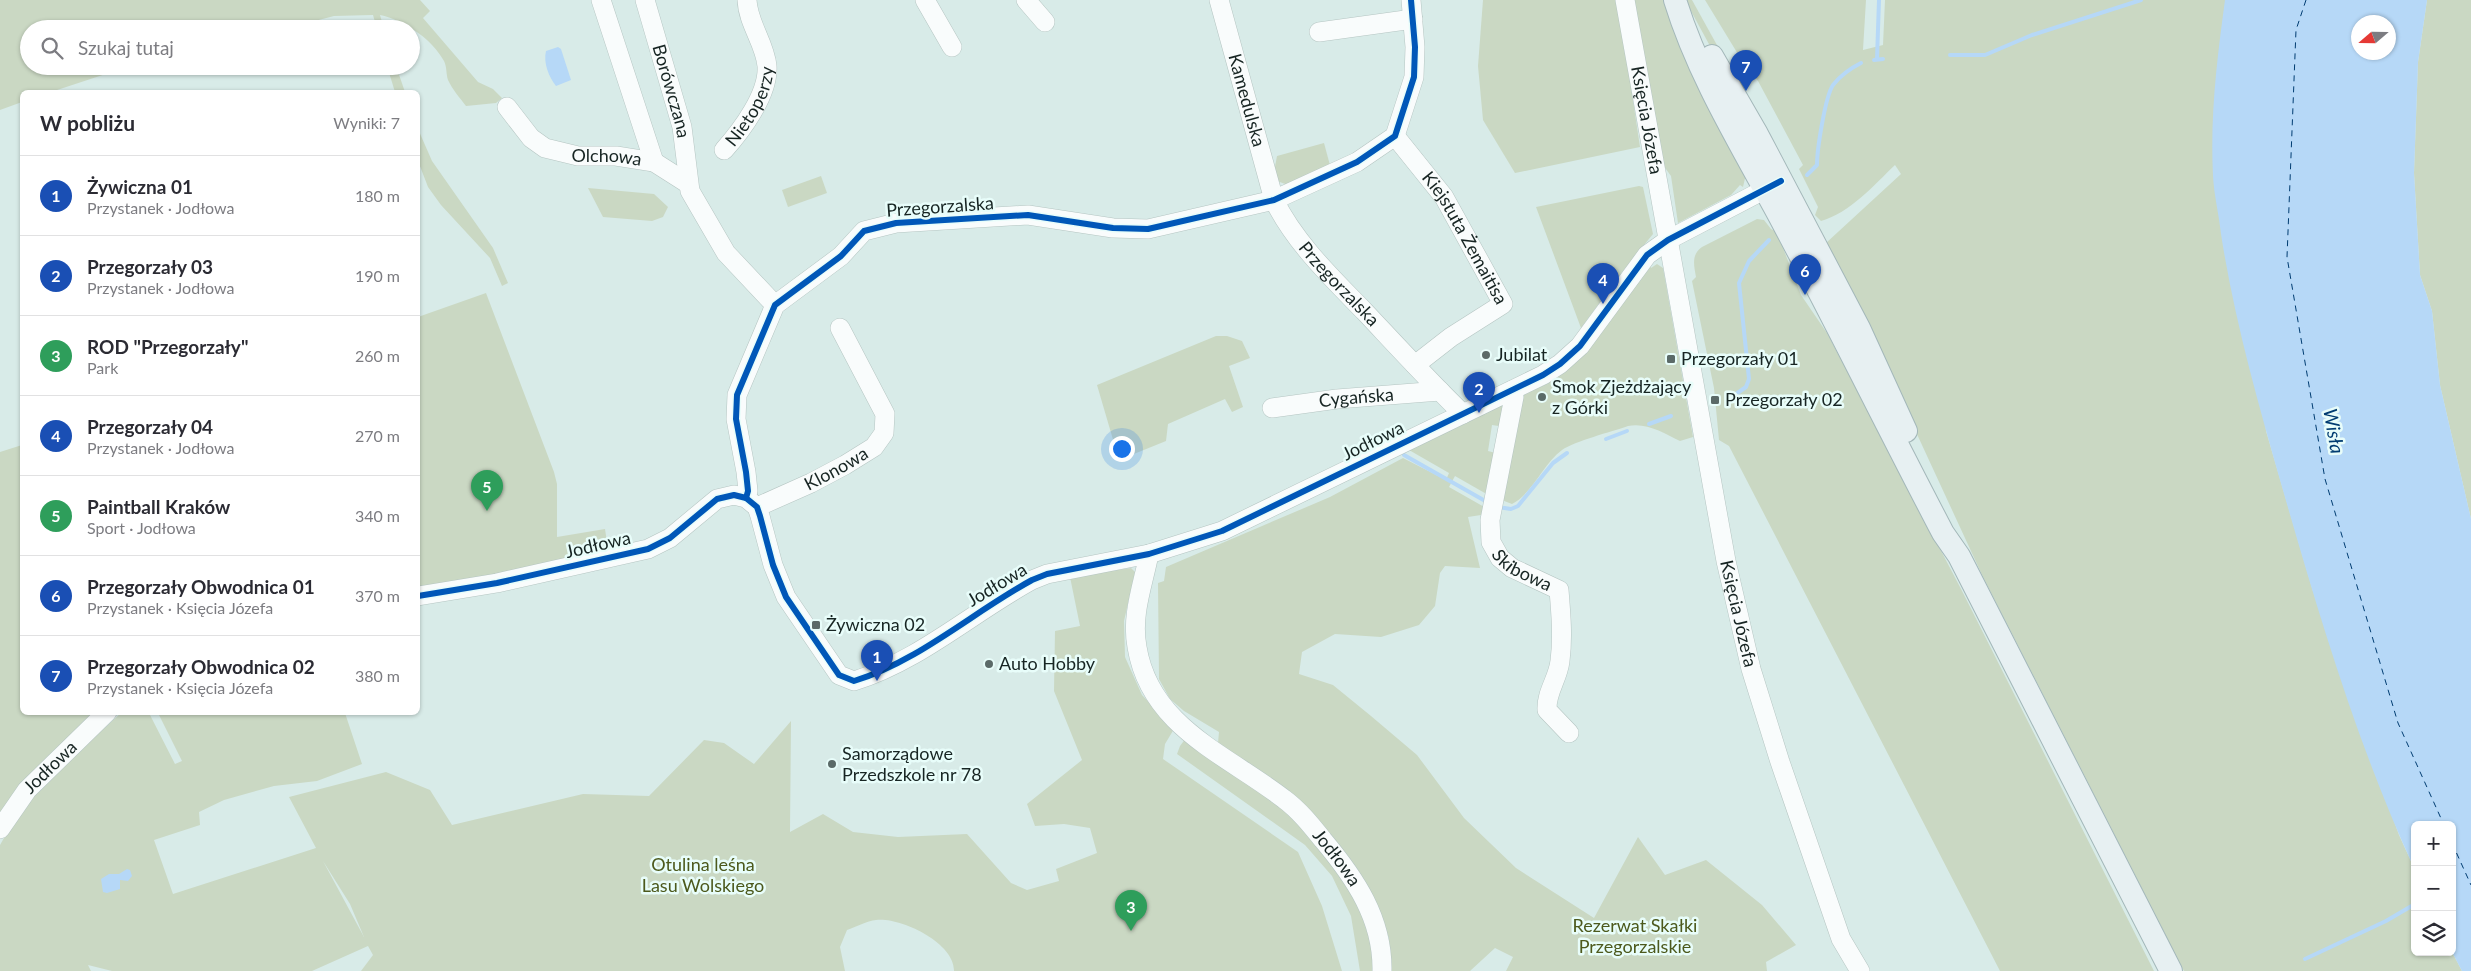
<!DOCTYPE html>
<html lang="pl">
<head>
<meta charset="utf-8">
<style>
	body { margin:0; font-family:Lato,sans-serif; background:#f7f7f7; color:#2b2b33 }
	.controls { position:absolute; right:15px; bottom:15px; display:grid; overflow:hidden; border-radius:8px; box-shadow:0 1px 4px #0004 }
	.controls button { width:45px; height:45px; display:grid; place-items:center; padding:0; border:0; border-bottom:1px solid #e1e1e2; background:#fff; color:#2b2b33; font:25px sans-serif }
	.compass { position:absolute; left:2351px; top:15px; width:45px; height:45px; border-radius:50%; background:#fff; box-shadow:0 1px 4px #0004; rotate:250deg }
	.you { position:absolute; left:1121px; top:448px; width:18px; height:18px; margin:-12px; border:4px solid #fff; border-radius:50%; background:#1a73e8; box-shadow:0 0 0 8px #1a73e833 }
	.badge { display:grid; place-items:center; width:32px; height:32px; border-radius:50%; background:#5b6a68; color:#fff; font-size:16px; font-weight:700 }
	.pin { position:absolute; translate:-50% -41px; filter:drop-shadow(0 1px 2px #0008) }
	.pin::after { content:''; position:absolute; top:26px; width:18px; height:15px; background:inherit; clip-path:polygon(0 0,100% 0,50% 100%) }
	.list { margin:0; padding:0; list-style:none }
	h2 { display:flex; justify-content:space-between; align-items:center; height:65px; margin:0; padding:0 20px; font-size:21px }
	h2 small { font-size:16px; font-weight:400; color:#7c7c81 }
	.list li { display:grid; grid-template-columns:32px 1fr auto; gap:15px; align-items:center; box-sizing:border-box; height:80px; padding:0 20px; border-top:1px solid #e1e1e2 }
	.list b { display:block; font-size:19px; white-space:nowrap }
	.list p { margin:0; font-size:16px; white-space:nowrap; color:#7c7c81 }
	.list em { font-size:16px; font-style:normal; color:#7c7c81 }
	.icon { flex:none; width:28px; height:28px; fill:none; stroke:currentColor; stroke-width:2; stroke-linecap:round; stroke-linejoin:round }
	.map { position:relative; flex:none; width:2471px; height:971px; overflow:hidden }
	.search { position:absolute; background:#fff; box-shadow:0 1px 4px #0004; left:20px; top:20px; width:400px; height:55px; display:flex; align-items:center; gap:12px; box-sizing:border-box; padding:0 18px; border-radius:28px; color:#7c7c81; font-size:19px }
	.panel { position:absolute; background:#fff; box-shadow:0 1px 4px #0004; left:20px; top:90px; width:400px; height:625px; border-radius:8px }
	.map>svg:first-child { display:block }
	.green { fill:#cad8c3; fill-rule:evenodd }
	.water { fill:#b6d8f7; fill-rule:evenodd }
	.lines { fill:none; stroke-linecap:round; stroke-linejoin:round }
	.stream { stroke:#b6d8f7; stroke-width:4 }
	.ferry { stroke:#003c71; stroke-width:1; stroke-dasharray:6 5; stroke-linecap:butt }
	.minor-casing { stroke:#b5c5c2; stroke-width:20 }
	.major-casing { stroke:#a3b7b9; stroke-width:24 }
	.minor { stroke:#f9fcfc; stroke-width:19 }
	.major { stroke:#e7f0f2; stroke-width:22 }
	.cycleway-casing { stroke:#e8fdfa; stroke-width:9 }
	.cycleway { stroke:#0057b8; stroke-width:6 }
	.poi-dot { fill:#5b6a68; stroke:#e8fdfa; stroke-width:2 }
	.labels { text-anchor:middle; stroke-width:5; stroke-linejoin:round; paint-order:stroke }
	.street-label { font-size:18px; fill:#172523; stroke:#e8fdfa }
	.poi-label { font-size:18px; fill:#172523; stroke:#e8fdfa; text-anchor:start }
	.park-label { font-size:18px; fill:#4c591c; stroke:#e8fdfa }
	.water-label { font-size:19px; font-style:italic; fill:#003c71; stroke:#e8fdfa }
</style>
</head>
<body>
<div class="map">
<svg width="2471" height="971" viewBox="0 0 2471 971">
	<rect width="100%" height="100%" fill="#d8ebe8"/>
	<g class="green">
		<path d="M0,0h420l10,11 -7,7 55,64 15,7 9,9 -6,5 -30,3c-6,-8 -14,-17 -18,-26 -2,-6 -1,-13 -4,-19 -12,-22 -40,-41 -64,-46l4,14h-7l-4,-14 -39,1 -50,13h-255v37h101l-79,26h-29v10l-22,8z"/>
		<path d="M1483,0h135l22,147 -125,26 -32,-53 -5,-54z"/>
		<path d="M1632,0h35l79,174 -3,13 -3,-2 -9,10 -53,28 -7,-47 -8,-11z"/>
		<path d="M1685,0h7l36,65 -18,-19z"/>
		<path d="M1705,0h161l-3,50 20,-5 2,-45h346l35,431 47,160 86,244 16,35v82h37l10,19h-278l-201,-394 -104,-225 -53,-109 75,-69 -6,-9c-21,20 -45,48 -74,56l-6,-6 3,-8 -19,-38 4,-4 -45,-84 -14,-17z"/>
		<path d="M2427,0h44v519l-31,-134 -8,-74 -12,-36 -6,-102 4,-111z"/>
		<path d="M387,66h9l9,26h-10z"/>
		<path d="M418,129l14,32 61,87 15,35 -6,3 -12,-28 -49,-53 -13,-18 -10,-26z"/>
		<path d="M1324,143l7,26 -43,16 -11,-4 -3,-9 3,-16z"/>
		<path d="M821,176l6,17 -39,14 -6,-17z"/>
		<path d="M1639,186l4,1 10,47 -31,38 -41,56 -45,-121z"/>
		<path d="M588,188l66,6 14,13 -5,10 -11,4 -49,-4z"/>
		<path d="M1757,219l7,1 7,9 6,3 24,63 26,38 133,254 194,384h-154l-271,-525 -10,-6 -5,-52 -22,-107 4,-4c-2,-12 -5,-22 6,-30z"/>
		<path d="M1649,264l2,4 6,-4 6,4 30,169 -13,4c-16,-8 -34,-19 -52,-15 -17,6 -53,15 -66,24 -19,14 -29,43 -50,54l-13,-5 22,-103 23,-11z"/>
		<path d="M486,293l68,179 3,12v53l48,-8 3,20 -190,42v-274z"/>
		<path d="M1216,336h11l15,5 8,17 -21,8 14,41 -11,5 -7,-13 -57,25 -2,17 -47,19 -22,-75z"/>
		<path d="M1508,402l-3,25 -13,-2 -4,26 12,3 -10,42 -35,-20 -6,11 37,21 -5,7 -13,2 12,51 -35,-2 -5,7 -5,33 -16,19 -38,12 -46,-3 -33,18 -3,22 34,11 38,31 46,39 47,63 52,50 78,50 44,-81 27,38 41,-15 56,45 34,40 -30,17 1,9h-261l7,-14 -18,-9 -25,23h-82l1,-33 -17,-40 -154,-155 1,-11 -35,-21 -14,-12 -11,-20 -1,-96 6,-2 2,-14 164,-70 73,-39 43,22 3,-7 -40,-23z"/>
		<path d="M22,445v267l76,1 -98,101v-362z"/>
		<path d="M1131,568l4,4 -11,49 1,36 17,38 32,34 -9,15 -2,15 135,93 24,54 20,65h-388c1,-28 -53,-54 -78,-51 -9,1 -20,7 -29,10l-7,17 5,24h-484l12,-16 -5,-9 -56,25h-200l-24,-6 3,6h-91v-126l16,-28 36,-41 69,-63h28l26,51 7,-3 -24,-48h187l17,51 -45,17 -43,5 -50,14 -25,12 1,13 -46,15 19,54 143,-46 -27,-51 97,-25 44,18 22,35 131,-31 66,2 55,-56 20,3 30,21 37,-43 -1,111 33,-18 30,18 45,5 69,-3 44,49 16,7 32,-9 -3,-12 41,-16 -7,-25 -26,-4 -29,2 -8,-22 55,-44 -28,-69 1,-60 25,-5 -10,-49zM323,861l27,43 14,33z"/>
		<path d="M1186,738l100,70 71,87 14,32 5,44h-16l-9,-55 -19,-40 -27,-31 -128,-91 3,-8z"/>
	</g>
	<g class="water">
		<path d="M2225,0h202l-9,62 -4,111 6,102 12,36 8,74 31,134v452h-9l-10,-19v-127h-37v45c-58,-125 -97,-258 -135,-390 -23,-81 -46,-162 -59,-246 -2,-19 -7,-39 -8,-58 -3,-61 4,-117 12,-176zM2388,22v30h-30v-30z"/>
		<path d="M558,47l3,2 10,31 -15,6c-7,-9 -13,-23 -10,-35z"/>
		<path d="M127,869l3,1 2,6 -4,5 -8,-1v9l-13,4 -4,-1 -2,-13 8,-5h10z"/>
	</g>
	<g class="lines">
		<g class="stream">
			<path d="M1950,55h35l47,-20 109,-35"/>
			<path d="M1877,59l2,-59"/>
			<path d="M1874,60l9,-1"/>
			<path d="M1807,175l10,-10c0,-15 8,-68 16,-80 7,-9 18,-17 28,-22"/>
			<path d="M1736,394l10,-7 3,-8 -10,-96 10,-22 20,-21"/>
			<path d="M1649,424l22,-8"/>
			<path d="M1606,439l21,-8"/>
			<path d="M1404,455l83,47"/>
			<path d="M1498,507l13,2 7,-3 35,-43 14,-10"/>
			<path d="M2305,959l81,-38 29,-17"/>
		</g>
		<g class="ferry">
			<path d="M2306,0l-10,30 -9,227 38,222 73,244 46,102"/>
			<path d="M2452,843l19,42"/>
		</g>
		<g class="minor-casing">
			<g id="minor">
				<path d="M601,0l53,162"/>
				<path id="s1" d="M645,0l37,127 8,64 36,62 49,52"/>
				<path d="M925,0l27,47"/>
				<path d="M1026,0l19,22"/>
				<path id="s2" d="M1219,0l55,200c21,43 58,78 91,112 32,34 64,69 98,102"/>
				<path id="s3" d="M1625,0l101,561 25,108 29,93 61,177 19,32"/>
				<path d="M1319,32l94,-13"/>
				<path id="s4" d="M507,107l24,31 14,10 33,8h38l38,6 33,21"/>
				<path id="s5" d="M1395,136l49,61 59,107 -52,33 -36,28"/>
				<path id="s6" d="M724,150c17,-19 45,-56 43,-84 -2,-23 -19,-42 -20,-66"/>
				<path id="s7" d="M1513,390l1,7 -24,123 1,22 9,16 12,10 47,22c2,24 4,48 1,71 -2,18 -14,31 -13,49l22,23"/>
				<path id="s8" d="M1272,408l65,-9 103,-8"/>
				<path d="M746,498l2,-7 -2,-19 -10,-53 1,-24 38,-90 66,-49 23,-25 32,-8 132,-8 85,13 35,1 126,-29 83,-38 38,-26 19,-59 1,-30 -4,-47"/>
				<path id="s9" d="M757,507l54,-24 34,-18 29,-18 10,-14 1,-19 -45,-86"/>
				<path id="s10" d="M1149,554c-6,31 -18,61 -12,93 13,80 89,107 147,152 15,11 27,26 39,41 32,38 60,79 59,131"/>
				<path d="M418,596l79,-13 151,-34 22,-11 47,-39 17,-4 12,3 11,9 3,9 13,49 13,32 53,78 15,6c65,-20 119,-69 178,-101l15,-6 102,-20 73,-23 321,-156 17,-11 20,-18 67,-91 21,-15 109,-57"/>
				<path id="s11" d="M0,829l27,-39 80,-78"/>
			</g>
		</g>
		<g class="major-casing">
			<g id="major">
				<path d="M1675,0c24,78 69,150 107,221 55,103 107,209 161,312l16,23 212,415"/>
				<path d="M1712,56l45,78 102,194 47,103"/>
			</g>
		</g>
		<use href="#minor" class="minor"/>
		<use href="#major" class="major"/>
		<g class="cycleway-casing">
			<g id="cycleway">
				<path d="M746,498l2,-7 -2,-19 -10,-53 1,-24 38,-90 66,-49 23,-25 32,-8 132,-8 85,13 35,1 126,-29 83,-38 38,-26 19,-59 1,-30 -4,-47"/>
				<path d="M418,596l79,-13 151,-34 22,-11 47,-39 17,-4 12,3 11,9 3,9 13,49 13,32 53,78 15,6c65,-20 119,-69 178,-101l15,-6 102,-20 73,-23 321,-156 17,-11 20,-18 67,-91 21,-15 113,-59"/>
			</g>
		</g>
		<use href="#cycleway" class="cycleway"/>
	</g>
	<g class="poi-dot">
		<circle cx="1486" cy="355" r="5"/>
		<rect x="1666" y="354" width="10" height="10" rx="2.5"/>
		<circle cx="1542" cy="397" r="5"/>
		<rect x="1710" y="395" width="10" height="10" rx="2.5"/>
		<rect x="811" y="620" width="10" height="10" rx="2.5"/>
		<circle cx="989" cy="664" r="5"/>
		<circle cx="832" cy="764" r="5"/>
	</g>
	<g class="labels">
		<g class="street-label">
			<text dy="6" stroke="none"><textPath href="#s1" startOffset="95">Borówczana</textPath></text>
			<text dy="6" stroke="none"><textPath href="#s2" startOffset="104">Kamedulska</textPath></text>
			<text dy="6" stroke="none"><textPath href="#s6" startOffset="52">Nietoperzy</textPath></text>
			<text dy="6" stroke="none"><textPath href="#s3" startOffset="122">Księcia Józefa</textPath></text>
			<text dy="6" stroke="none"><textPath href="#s4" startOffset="119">Olchowa</textPath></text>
			<text transform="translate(940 207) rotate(-4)" y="6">Przegorzalska</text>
			<text dy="6" stroke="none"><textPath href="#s5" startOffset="124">Kiejstuta Żemaitisa</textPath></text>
			<text dy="6" stroke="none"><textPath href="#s2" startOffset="314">Przegorzalska</textPath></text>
			<text dy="6" stroke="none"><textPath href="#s8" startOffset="85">Cygańska</textPath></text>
			<text transform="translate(1373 441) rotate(-26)" y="6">Jodłowa</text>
			<text dy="6" stroke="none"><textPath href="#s9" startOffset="88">Klonowa</textPath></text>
			<text transform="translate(598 545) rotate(-13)" y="6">Jodłowa</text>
			<text dy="6" stroke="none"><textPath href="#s7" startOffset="198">Skibowa</textPath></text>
			<text transform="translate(997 585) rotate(-31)" y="6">Jodłowa</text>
			<text dy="6" stroke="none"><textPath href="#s3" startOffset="624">Księcia Józefa</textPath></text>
			<text dy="6" stroke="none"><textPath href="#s11" startOffset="80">Jodłowa</textPath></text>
			<text dy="6" stroke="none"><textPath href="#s10" startOffset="392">Jodłowa</textPath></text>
		</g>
		<g class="poi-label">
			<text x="1496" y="361">Jubilat</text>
			<text x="1681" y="365">Przegorzały 01</text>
			<text x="1552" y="393">Smok Zjeżdżający<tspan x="1552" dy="21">z Górki</tspan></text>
			<text x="1725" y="406">Przegorzały 02</text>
			<text x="826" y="631">Żywiczna 02</text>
			<text x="999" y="670">Auto Hobby</text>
			<text x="842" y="760">Samorządowe<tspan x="842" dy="21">Przedszkole nr 78</tspan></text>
		</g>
		<g class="park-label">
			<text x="703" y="871">Otulina leśna<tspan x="703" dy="21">Lasu Wolskiego</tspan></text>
			<text x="1635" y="932">Rezerwat Skałki<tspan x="1635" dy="21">Przegorzalskie</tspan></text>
		</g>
		<g class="water-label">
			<text transform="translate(2334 431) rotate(80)" y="7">Wisła</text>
		</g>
	</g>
</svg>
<div class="controls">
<button>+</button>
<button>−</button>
<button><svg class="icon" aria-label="layers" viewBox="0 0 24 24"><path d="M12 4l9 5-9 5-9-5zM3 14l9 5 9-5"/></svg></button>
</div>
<svg class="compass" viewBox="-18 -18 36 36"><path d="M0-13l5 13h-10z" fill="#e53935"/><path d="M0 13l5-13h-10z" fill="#7c7c81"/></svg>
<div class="you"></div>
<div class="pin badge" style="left:877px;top:681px;background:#1a4fb4">1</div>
<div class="pin badge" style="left:1479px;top:413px;background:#1a4fb4">2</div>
<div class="pin badge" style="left:1131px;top:931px;background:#2e9e5b">3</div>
<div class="pin badge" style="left:1603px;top:304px;background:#1a4fb4">4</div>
<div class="pin badge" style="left:487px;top:511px;background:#2e9e5b">5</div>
<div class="pin badge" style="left:1805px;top:295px;background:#1a4fb4">6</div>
<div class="pin badge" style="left:1746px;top:91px;background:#1a4fb4">7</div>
<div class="search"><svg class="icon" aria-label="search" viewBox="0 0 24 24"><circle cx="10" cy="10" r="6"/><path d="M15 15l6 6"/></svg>Szukaj tutaj</div>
<section class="panel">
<h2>W pobliżu<small>Wyniki: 7</small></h2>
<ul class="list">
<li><span class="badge" style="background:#1a4fb4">1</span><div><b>Żywiczna 01</b><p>Przystanek · Jodłowa</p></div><em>180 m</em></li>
<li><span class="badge" style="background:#1a4fb4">2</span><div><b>Przegorzały 03</b><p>Przystanek · Jodłowa</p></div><em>190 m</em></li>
<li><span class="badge" style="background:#2e9e5b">3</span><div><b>ROD &quot;Przegorzały&quot;</b><p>Park</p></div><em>260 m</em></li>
<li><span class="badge" style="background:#1a4fb4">4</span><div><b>Przegorzały 04</b><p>Przystanek · Jodłowa</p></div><em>270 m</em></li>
<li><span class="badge" style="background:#2e9e5b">5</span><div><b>Paintball Kraków</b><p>Sport · Jodłowa</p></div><em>340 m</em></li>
<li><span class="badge" style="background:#1a4fb4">6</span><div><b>Przegorzały Obwodnica 01</b><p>Przystanek · Księcia Józefa</p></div><em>370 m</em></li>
<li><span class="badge" style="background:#1a4fb4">7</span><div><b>Przegorzały Obwodnica 02</b><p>Przystanek · Księcia Józefa</p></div><em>380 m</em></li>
</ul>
</section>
</div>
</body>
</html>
